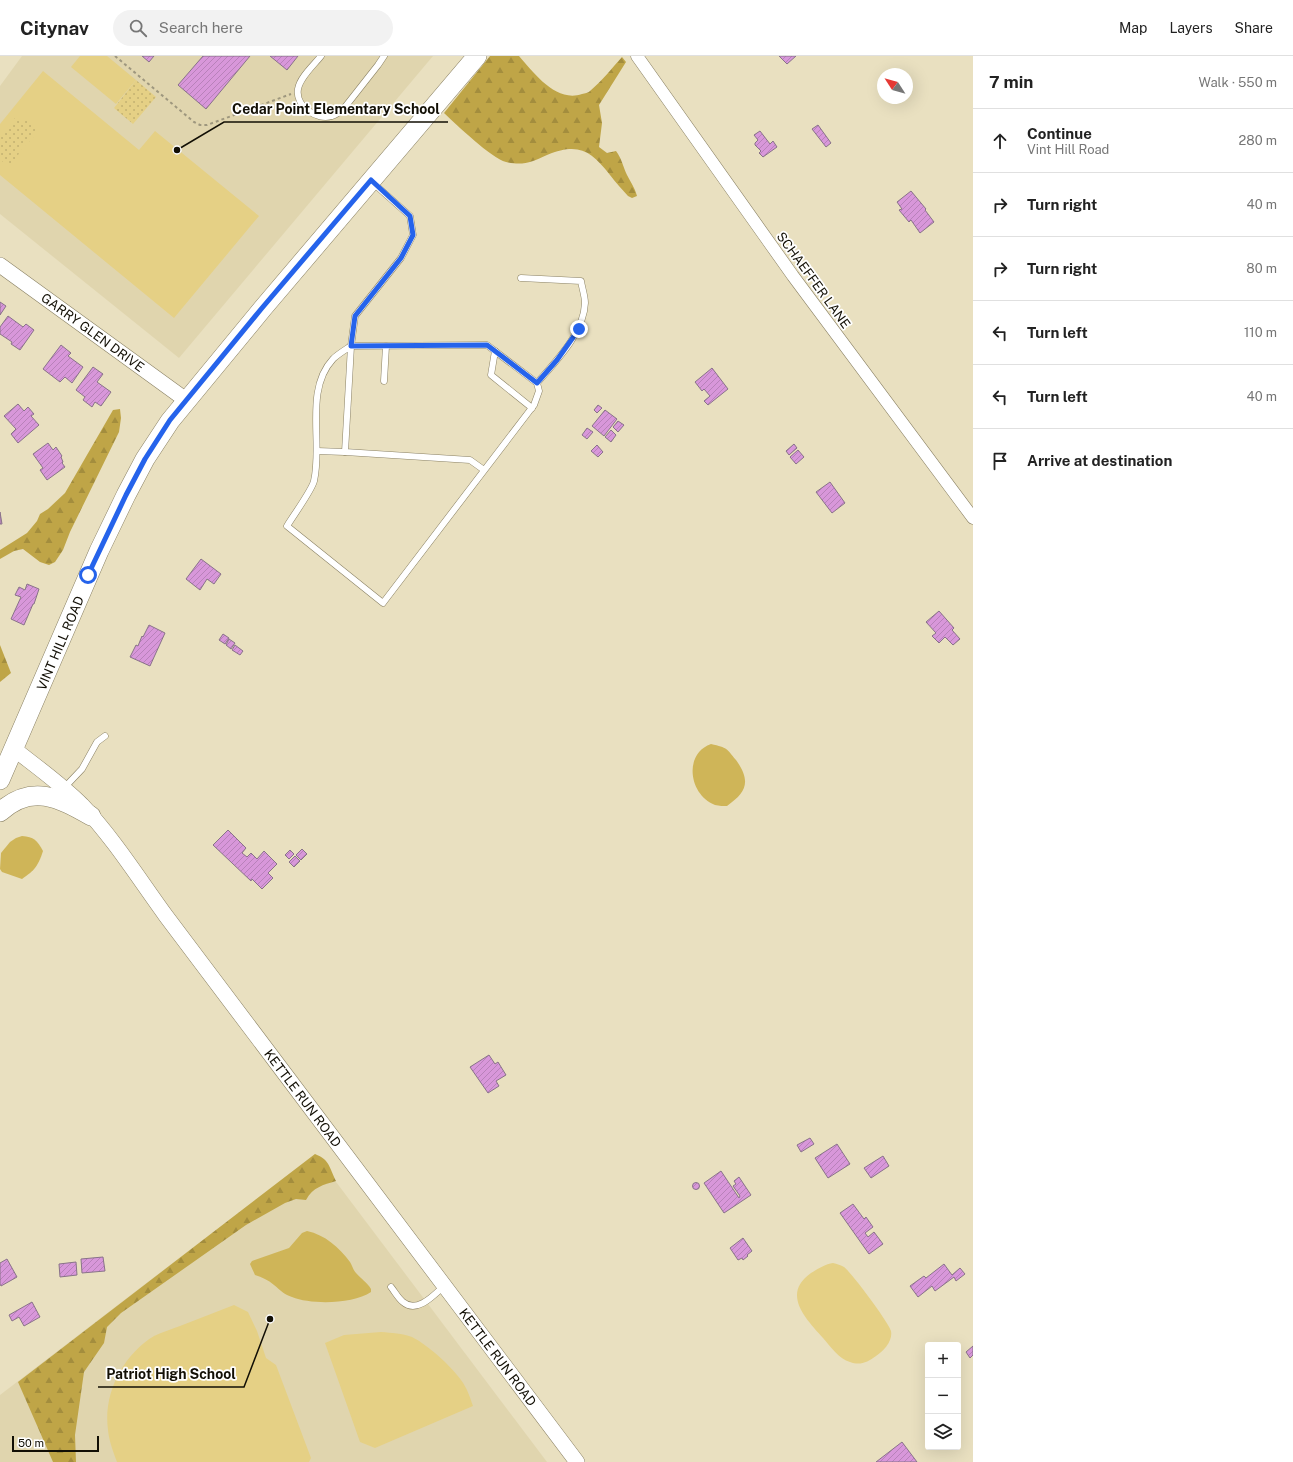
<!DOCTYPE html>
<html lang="en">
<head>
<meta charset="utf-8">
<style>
	body { margin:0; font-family:"Public Sans",sans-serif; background:#f2f2f2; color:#222 }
	.controls { position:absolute; right:12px; bottom:12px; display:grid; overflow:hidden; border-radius:4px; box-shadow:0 4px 16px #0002 }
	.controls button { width:36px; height:36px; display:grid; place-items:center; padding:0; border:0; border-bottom:1px solid #e0e0e0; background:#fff; color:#222; font:20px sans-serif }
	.compass { position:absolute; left:877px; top:12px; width:36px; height:36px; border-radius:50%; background:#fff; box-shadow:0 4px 16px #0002; rotate:306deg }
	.scale { position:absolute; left:12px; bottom:10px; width:87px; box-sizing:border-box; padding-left:4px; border:2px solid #120f05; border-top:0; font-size:11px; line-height:14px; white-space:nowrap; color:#120f05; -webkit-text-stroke:3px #fff; paint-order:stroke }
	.stop { position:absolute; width:12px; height:12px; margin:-9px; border:3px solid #2563eb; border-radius:50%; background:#fff }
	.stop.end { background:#2563eb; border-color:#fff; box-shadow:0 1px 4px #0008 }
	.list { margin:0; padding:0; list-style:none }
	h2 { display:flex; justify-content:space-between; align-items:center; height:52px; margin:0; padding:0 16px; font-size:17px }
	h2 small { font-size:13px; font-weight:400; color:#767676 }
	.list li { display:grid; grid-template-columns:26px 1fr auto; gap:12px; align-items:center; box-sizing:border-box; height:64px; padding:0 16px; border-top:1px solid #e0e0e0 }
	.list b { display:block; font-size:15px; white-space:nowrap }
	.list p { margin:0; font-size:13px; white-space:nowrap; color:#767676 }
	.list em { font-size:13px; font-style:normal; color:#767676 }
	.icon { flex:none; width:22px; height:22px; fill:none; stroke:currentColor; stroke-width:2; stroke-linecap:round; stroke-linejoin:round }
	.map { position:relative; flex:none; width:973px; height:1406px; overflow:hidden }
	header { display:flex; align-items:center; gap:24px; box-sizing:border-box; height:56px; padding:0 20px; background:#fff; border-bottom:1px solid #e0e0e0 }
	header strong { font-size:19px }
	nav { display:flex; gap:22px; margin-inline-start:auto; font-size:14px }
	.search { width:280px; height:36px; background:#f2f2f2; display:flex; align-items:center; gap:10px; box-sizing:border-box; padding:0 14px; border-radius:22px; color:#767676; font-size:15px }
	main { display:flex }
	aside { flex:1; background:#fff }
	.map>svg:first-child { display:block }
	.built { fill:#e0d5ae }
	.green { fill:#e5d085 }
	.forest { fill:url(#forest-firs) }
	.park { fill:url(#park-dots) }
	.water { fill:#cfb558 }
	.building { fill:url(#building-hatch); stroke:#897389 }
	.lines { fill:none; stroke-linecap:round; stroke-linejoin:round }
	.service-casing { stroke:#8a8164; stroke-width:7 }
	.minor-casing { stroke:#8a8164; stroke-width:13 }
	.tertiary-casing { stroke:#8a8164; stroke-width:16 }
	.primary-casing { stroke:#8a8164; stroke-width:20 }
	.path { stroke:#9e977e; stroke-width:2; stroke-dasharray:3 3; stroke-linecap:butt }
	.service { stroke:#fff; stroke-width:6 }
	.minor { stroke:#fff; stroke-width:12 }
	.tertiary { stroke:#fff; stroke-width:15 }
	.primary { stroke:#fff; stroke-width:19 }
	.route { stroke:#2563eb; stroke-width:5 }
	.labels { text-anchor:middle; stroke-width:3.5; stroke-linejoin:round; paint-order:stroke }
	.street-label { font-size:13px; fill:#120f05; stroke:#fff }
	.leader { fill:none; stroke:#120f05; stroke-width:1.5 }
	.callout-dot { fill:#120f05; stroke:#fff; stroke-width:1.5 }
	.callout-label { font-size:14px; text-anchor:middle; font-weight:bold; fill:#120f05; stroke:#fff; stroke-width:3.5; stroke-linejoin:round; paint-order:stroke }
</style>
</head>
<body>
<header>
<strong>Citynav</strong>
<div class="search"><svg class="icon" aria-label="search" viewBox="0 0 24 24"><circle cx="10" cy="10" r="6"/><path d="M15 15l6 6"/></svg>Search here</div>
<nav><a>Map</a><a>Layers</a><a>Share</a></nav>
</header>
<main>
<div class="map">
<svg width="973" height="1406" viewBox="0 0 973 1406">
	<defs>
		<pattern id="forest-firs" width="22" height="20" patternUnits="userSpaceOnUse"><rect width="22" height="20" fill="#bfa547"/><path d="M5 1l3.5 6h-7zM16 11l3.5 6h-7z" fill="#a38d3d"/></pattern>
		<pattern id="park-dots" width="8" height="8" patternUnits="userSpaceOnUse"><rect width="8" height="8" fill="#e5d085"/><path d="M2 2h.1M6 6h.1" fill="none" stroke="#c3b171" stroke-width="1.8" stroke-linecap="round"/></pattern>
		<pattern id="building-hatch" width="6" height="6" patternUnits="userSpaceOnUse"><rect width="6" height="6" fill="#d897da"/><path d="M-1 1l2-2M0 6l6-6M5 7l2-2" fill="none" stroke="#b881ba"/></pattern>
	</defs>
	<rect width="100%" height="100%" fill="#e9e0c0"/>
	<g class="built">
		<path d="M22,0h411l-254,302 -179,-144v-128z"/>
		<path d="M315,1098l232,308h-547v-67z"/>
	</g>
	<g class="green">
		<path d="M80,0h27l29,24 -20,24 -45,-37z"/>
		<path d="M43,15l96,79 16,-19 104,85 -85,102 -174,-143v-51z"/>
		<path d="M833,1207c4,1 8,2 11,4 8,6 45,56 47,64 2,10 -7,20 -15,25 -8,6 -16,10 -26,6 -11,-3 -19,-15 -27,-24 -17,-19 -42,-44 -12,-65 7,-4 14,-9 22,-10z"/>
		<path d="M234,1249l14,7 9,19 9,27 10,7 35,93 -2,4h-192c-4,-11 -8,-21 -9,-32 -5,-37 15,-75 46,-94 8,-4 18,-7 26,-10 18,-7 36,-14 54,-21z"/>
		<path d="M381,1276c11,1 21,1 31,5 16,8 39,29 49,43 6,8 9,17 12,26l-98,42 -15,-6 -35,-99 19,-8z"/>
	</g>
	<g class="forest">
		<path d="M490,0h29c15,17 37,47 63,38 3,-1 6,-1 8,-3 12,-10 22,-23 32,-34l4,5 -27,43 3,18 -3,24 8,6 9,-2c6,8 7,16 11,24 4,8 8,13 10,21l-5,2 -4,-2c-6,-7 -12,-13 -18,-21 -19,-24 -31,-33 -63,-20 -15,7 -24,11 -41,7 -15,-4 -49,-37 -62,-49z"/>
		<path d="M120,353l1,9 -2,14 -49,100 -7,18 -8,12 -6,3 -9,-3 -17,-13 -9,2 -14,8v-9l27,-17 10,-12 3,-7 8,-5 17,-16 48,-83z"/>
		<path d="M0,589l11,28 -11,9z"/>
		<path d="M315,1098c15,6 14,13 21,27 -13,4 -23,6 -30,19l-10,-1 -11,4 -39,22 -125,88 -14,14 -3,16 -20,29 -9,63 1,27h-23l-35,-80z"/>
	</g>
	<g class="park">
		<path d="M136,24l20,17 -23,27 -19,-16z"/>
		<path d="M15,62l14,3 7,5c3,13 -13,17 -17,27 -2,4 -1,6 -3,10l-6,3 -10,-6v-23z"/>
	</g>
	<g class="water">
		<path d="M711,688c17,4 15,4 25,16 15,21 11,32 -9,46 -3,0 -8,0 -12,-1 -26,-10 -32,-51 -4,-61z"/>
		<path d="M22,780c12,1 15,4 21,15 -5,15 -8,19 -21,28l-20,-7 -2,-3 1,-16 9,-11 6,-4z"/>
		<path d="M307,1175c18,4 32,16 43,31 2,3 3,8 6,11 5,6 11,9 15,16v3c-18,12 -59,13 -79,5 -7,-2 -12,-7 -18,-12 -6,-5 -12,-8 -19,-10l-5,-11 2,-3 37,-13 13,-15z"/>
	</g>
	<g class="building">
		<path d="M142,0h12l-5,6z"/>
		<path d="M203,0h47l-44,53 -28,-24z"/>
		<path d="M270,0h28l-11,14z"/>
		<path d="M779,0h17l-9,8z"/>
		<path d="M818,69l13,18 -5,4 -14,-18z"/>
		<path d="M760,75l10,13 3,-3 4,6 -14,10 -4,-4 2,-2 -6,-6v-2l3,-3 -4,-5z"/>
		<path d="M911,135l15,18 -1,1 9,12 -14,11 -9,-13 -2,2 -10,-12 3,-1 -5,-7z"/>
		<path d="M0,246l6,4 -6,9z"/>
		<path d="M8,260l15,11 3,-3 8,6 -14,20 -9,-6 1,-2 -12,-8v-7z"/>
		<path d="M61,289l10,8 -3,3 15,11 -11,16 -7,-6 -5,5 -17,-13z"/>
		<path d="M93,311l10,7 -6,8 14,10 -10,14 -6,-4 -3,5 -9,-7 2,-3 -9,-7z"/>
		<path d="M712,312l16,21 -20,16 -4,-4 6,-5 -6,-7 -2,2 -7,-9z"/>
		<path d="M18,348l6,7 4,-4 6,7 -3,2 8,9 -21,18 -7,-9 5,-5 -12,-13z"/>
		<path d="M598,349l4,3 -5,5 -3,-3z"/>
		<path d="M605,354l12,9 -13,17 -12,-10z"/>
		<path d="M618,365l6,4 -6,7 -5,-5z"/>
		<path d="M587,372l6,4 -6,7 -5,-4z"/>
		<path d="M611,374l5,5 -5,7 -6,-5z"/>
		<path d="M48,387l5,7 3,-3 6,9 -1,1 2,5 -1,1 3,4 -18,13 -7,-10 3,-2 -10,-14z"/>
		<path d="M794,388l3,4 -8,7 -3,-4z"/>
		<path d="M597,389l6,7 -5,5 -7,-6z"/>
		<path d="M798,394l6,7 -8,7 -6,-7z"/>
		<path d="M830,426l15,21 -13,10 -16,-21z"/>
		<path d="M0,456l2,12h-2z"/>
		<path d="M201,503l20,15 -7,10 -7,-5 -7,11 -14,-11z"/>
		<path d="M27,528l12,5 -5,15h-1l-9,21 -13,-6 10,-22 -6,-2 4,-8 6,3z"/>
		<path d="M939,555l15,17 -2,2 8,9 -7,6 -8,-8 -6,6 -7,-7 4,-3 -10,-11z"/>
		<path d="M149,569l16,8 -15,33 -20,-9 6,-12 2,1 4,-10 1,1z"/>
		<path d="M223,578l6,4 -4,6 -6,-4z"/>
		<path d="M229,583l6,4 -4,6 -5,-4z"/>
		<path d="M235,589l8,6 -3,4 -8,-5z"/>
		<path d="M228,774l18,18 -4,5 5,4 4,-4 6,6 7,-8 13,13 -9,9 5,5 -11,11 -10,-10 -1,2 -38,-36z"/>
		<path d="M302,793l5,5 -6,6 -5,-5z"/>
		<path d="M290,794l4,4 -5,5 -4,-4z"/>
		<path d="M295,800l5,5 -6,6 -5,-5z"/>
		<path d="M489,999l6,9 3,-2 8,13 -10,6 3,5 -11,7 -18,-26z"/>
		<path d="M810,1082l4,6 -13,8 -4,-7z"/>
		<path d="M837,1088l13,20 -22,14 -13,-20z"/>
		<path d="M883,1100l6,10 -18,12 -7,-10z"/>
		<path d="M721,1115l18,27 1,-2 -7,-10 3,-2 -2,-3 5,-4 12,18 -27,18 -20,-30z"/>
		<circle cx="696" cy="1130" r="3.5"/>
		<path d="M853,1148l11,15 2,-2 7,10 -8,6 3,4 6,-5 9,12 -14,10 -29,-41z"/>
		<path d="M743,1182l9,13 -5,4 1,1 -5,4 -1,-2 -4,2 -8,-12z"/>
		<path d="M103,1201l2,14 -23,2 -1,-14z"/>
		<path d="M7,1203l10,18 -16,9 -1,-2v-21z"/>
		<path d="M76,1206l1,13 -17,2 -1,-13z"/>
		<path d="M944,1208l8,11 8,-7 5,6 -9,7 -2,-4 -19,14 -3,-5 -14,11 -8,-11 14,-10 2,2z"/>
		<path d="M32,1246l8,15 -16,9 -5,-9 -7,4 -3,-6z"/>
		<path d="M973,1290v9l-3,3 -4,-6z"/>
		<path d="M902,1386l15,20h-41z"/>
	</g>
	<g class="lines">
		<g class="service-casing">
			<g id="service">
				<path d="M321,0c-7,9 -21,21 -23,33 -3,17 19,32 34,27 5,-1 9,-5 13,-9l33,-42 6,-9"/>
				<path d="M372,126l38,34 3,19 -12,23 -46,58 -4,30 136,-1 50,38c19,-22 47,-50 48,-80 0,-7 -3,-15 -4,-22l-60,-3"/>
				<path d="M495,295l-4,24 41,33"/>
				<path d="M384,325l2,-35"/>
				<path d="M317,395l28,1"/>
				<path d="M484,414l-14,-10 -125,-8 6,-106c-6,4 -13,8 -18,13 -29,31 -10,84 -19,122 -2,9 -21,35 -27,45l96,77 3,-4 148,-194 5,-14 -2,-8"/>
				<path d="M64,732l18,-19 15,-27 8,-6"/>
				<path d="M391,1231c4,5 7,11 12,15 14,12 31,-7 41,-16"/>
			</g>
		</g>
		<g class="minor-casing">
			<path id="minor" d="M637,0l156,220 180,242"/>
		</g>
		<g class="tertiary-casing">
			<g id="tertiary">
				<path d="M0,209l186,135"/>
				<path d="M14,693c23,18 47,35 68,56 32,34 57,74 84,111l411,546"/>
			</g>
		</g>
		<g class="primary-casing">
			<g id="primary">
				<path d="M0,724l99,-229 27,-56 19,-36 25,-38 93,-113 214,-252"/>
				<path d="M0,756c32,-29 59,-14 91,4"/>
			</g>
		</g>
		<path class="path" d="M115,0l79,66 6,3h7l84,-31"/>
		<use href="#service" class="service"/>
		<use href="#minor" class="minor"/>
		<use href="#tertiary" class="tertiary"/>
		<use href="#primary" class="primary"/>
	</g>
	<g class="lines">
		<path class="route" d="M88,519l38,-80 19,-36 25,-39 92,-112 109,-128 39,36 3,19 -12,23 -46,58 -4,30 136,-1 50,38 20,-23 22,-31"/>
	</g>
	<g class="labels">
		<g class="street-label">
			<text transform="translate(814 224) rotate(54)" y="5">SCHAEFFER LANE</text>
			<text transform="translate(93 276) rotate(36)" y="5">GARRY GLEN DRIVE</text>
			<text transform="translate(60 587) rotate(-67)" y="5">VINT HILL ROAD</text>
			<text transform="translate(303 1042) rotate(53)" y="5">KETTLE RUN ROAD</text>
			<text transform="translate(498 1301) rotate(53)" y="5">KETTLE RUN ROAD</text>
		</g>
	</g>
	<path class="leader" d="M177 94L224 66H448M270 1263L244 1331H98"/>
	<g class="callout-dot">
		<circle cx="177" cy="94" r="4"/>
		<circle cx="270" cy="1263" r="4"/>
	</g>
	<g class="callout-label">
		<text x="336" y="58">Cedar Point Elementary School</text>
		<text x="171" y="1323">Patriot High School</text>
	</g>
</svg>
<div class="controls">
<button>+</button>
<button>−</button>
<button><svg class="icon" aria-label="layers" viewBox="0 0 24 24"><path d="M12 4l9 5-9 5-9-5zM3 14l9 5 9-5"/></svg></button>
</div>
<svg class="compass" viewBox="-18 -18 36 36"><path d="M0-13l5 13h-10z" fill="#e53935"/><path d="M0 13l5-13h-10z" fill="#767676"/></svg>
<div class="scale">50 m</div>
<div class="stop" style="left:88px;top:519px"></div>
<div class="stop end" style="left:579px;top:273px"></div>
</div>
<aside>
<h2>7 min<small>Walk · 550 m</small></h2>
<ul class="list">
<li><svg class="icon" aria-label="ahead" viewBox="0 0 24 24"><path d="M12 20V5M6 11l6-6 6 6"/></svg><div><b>Continue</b><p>Vint Hill Road</p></div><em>280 m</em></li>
<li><svg class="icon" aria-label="right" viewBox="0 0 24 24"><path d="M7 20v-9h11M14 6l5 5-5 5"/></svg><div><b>Turn right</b></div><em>40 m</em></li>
<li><svg class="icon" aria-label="right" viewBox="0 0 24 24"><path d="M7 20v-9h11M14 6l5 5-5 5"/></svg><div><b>Turn right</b></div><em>80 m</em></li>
<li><svg class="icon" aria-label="left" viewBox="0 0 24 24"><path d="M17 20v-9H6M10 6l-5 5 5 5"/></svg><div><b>Turn left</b></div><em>110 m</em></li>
<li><svg class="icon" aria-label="left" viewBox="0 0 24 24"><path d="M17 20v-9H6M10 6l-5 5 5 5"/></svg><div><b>Turn left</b></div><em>40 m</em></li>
<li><svg class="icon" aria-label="arrive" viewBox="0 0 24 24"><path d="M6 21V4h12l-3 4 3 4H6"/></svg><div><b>Arrive at destination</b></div></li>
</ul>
</aside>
</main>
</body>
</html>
